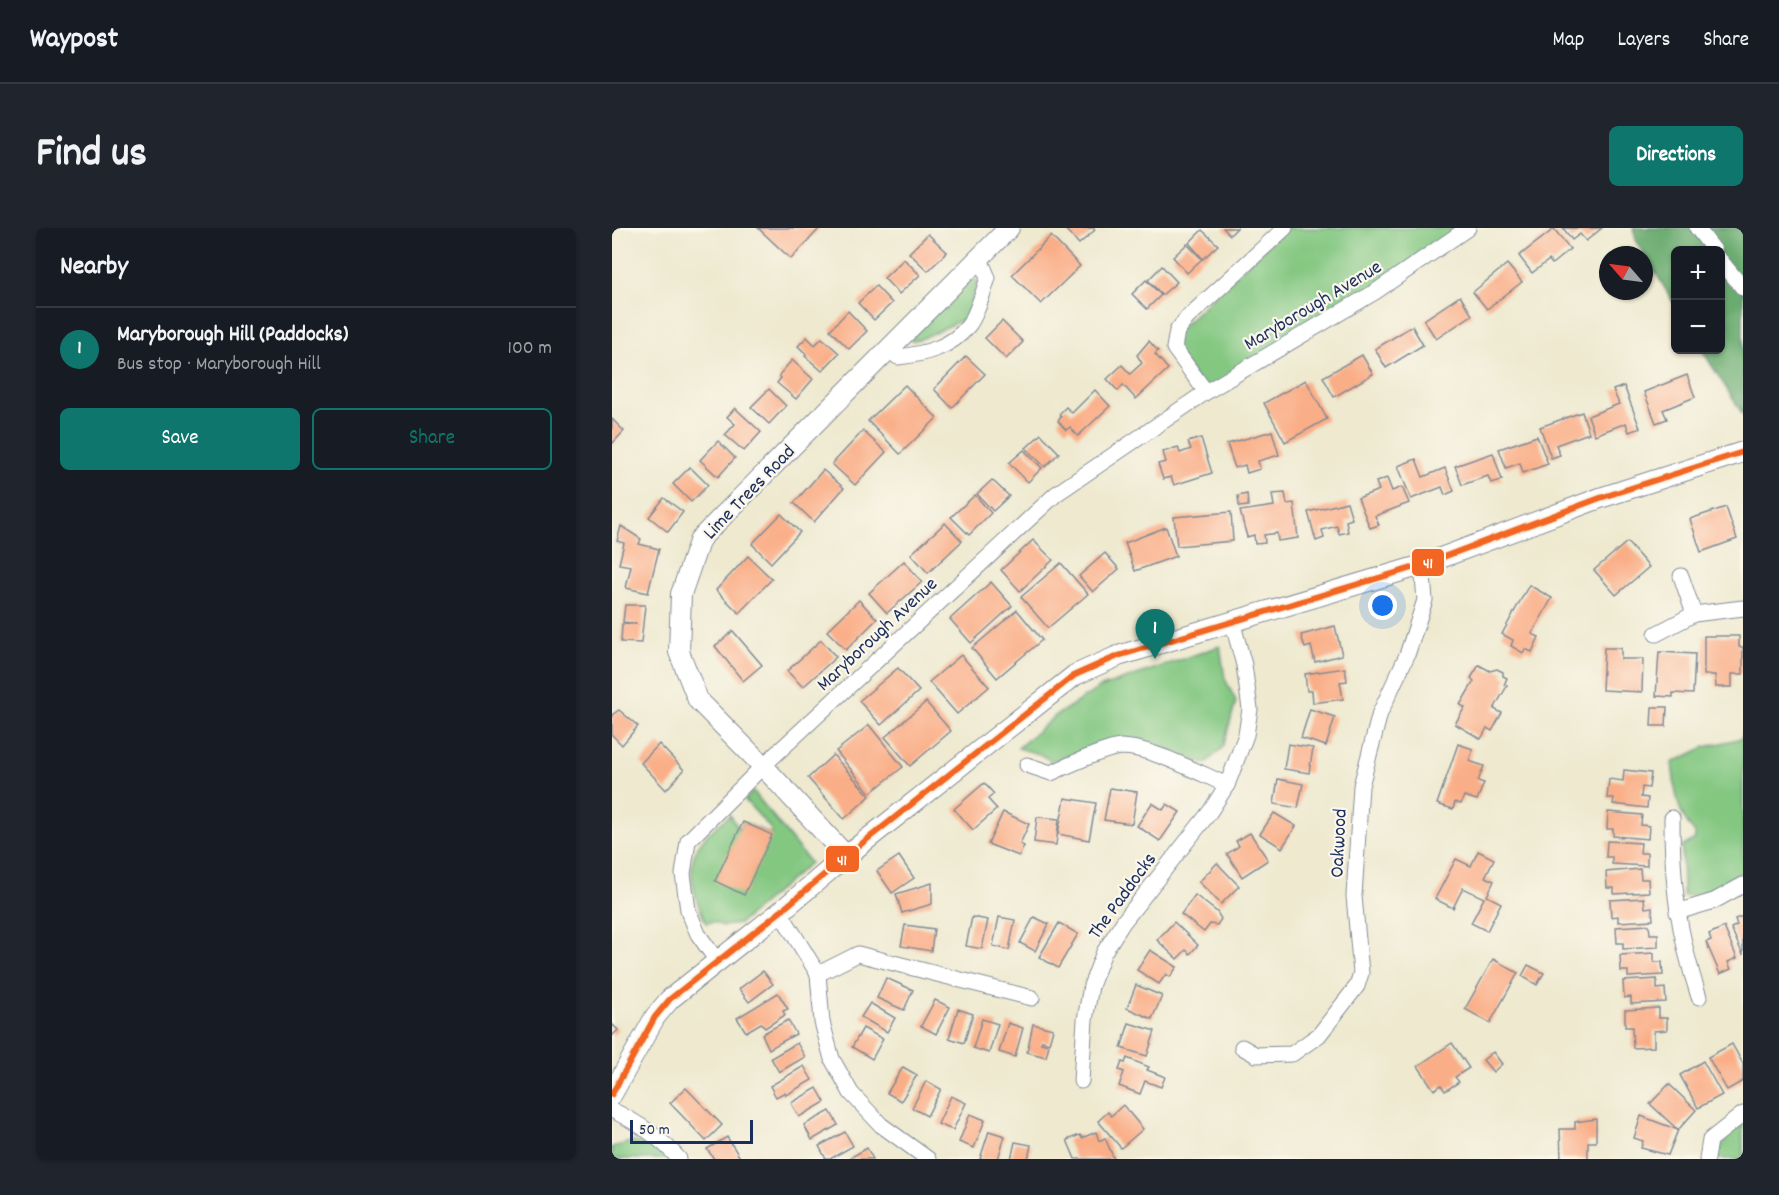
<!DOCTYPE html>
<html lang="en">
<head>
<meta charset="utf-8">
<style>
	body { margin:0; font-family:Dekko,sans-serif; background:#20242c; color:#f1f3f6 }
	.controls { position:absolute; right:18px; top:18px; display:grid; overflow:hidden; border-radius:9px; box-shadow:0 2px 4px #0004 }
	.controls button { width:54px; height:54px; display:grid; place-items:center; padding:0; border:0; border-bottom:2px solid #363941; background:#171b24; color:#f1f3f6; font:30px sans-serif }
	.compass { position:absolute; left:987px; top:18px; width:54px; height:54px; border-radius:50%; background:#171b24; box-shadow:0 2px 4px #0004; rotate:298deg }
	.scale { position:absolute; left:18px; bottom:15px; width:123px; box-sizing:border-box; padding-left:6px; border:3px solid #1b2f5e; border-top:0; font-size:16px; line-height:21px; white-space:nowrap; color:#1b2f5e; -webkit-text-stroke:4px #fbf7ec; paint-order:stroke }
	.you { position:absolute; left:771px; top:378px; width:21px; height:21px; margin:-15px; border:4px solid #fff; border-radius:50%; background:#1a73e8; box-shadow:0 0 0 9px #1a73e833 }
	.badge { display:grid; place-items:center; width:39px; height:39px; border-radius:50%; background:#0f766e; color:#fff; font-size:20px; font-weight:700 }
	.pin { position:absolute; translate:-50% -50px; filter:drop-shadow(0 2px 3px #0008) }
	.pin::after { content:''; position:absolute; top:32px; width:21px; height:18px; background:inherit; clip-path:polygon(0 0,100% 0,50% 100%) }
	.list { margin:0; padding:0; list-style:none }
	h2 { display:flex; justify-content:space-between; align-items:center; height:78px; margin:0; padding:0 24px; font-size:26px }
	h2 small { font-size:20px; font-weight:400; color:#9ea1a6 }
	.list li { display:grid; grid-template-columns:39px 1fr auto; gap:18px; align-items:center; box-sizing:border-box; height:84px; padding:0 24px; border-top:2px solid #363941 }
	.list b { display:block; font-size:22px; white-space:nowrap }
	.list p { margin:0; font-size:20px; white-space:nowrap; color:#9ea1a6 }
	.list em { font-size:20px; font-style:normal; color:#9ea1a6 }
	.actions { display:flex; gap:12px; padding:18px 24px }
	.actions a { flex:1; padding:14px 0; border:2px solid #0f766e; border-radius:9px; text-align:center; font-size:21px; color:#0f766e }
	.actions .main { background:#0f766e; color:#fff }
	.map { position:relative; flex:none; width:1131px; height:931px; overflow:hidden; border-radius:9px }
	header { display:flex; align-items:center; gap:36px; box-sizing:border-box; height:84px; padding:0 30px; background:#171b24; border-bottom:2px solid #363941 }
	header strong { font-size:28px }
	nav { display:flex; gap:33px; margin-inline-start:auto; font-size:21px }
	.intro { display:flex; align-items:center; justify-content:space-between; box-sizing:border-box; height:144px; padding:0 36px }
	h1 { margin:0; font-size:42px }
	.button { padding:15px 27px; border-radius:9px; background:#0f766e; color:#fff; font-size:21px; font-weight:700 }
	main { display:flex; gap:36px; padding:0 36px }
	aside { flex:1; background:#171b24; border-radius:9px; box-shadow:0 2px 4px #0004 }
	.map>svg:first-child { display:block }
	.green { fill:#83c781; stroke:#4f7b70; stroke-width:1.5 }
	.forest { fill:#6aac6f; stroke:#426e66; stroke-width:1.5 }
	.building { fill:#faae87 }
	.lines { fill:none; stroke-linecap:round; stroke-linejoin:round }
	.minor-casing { stroke:#848c96; stroke-width:17 }
	.tertiary-casing { stroke:#848c96; stroke-width:22 }
	.minor { stroke:#fff; stroke-width:15 }
	.tertiary { stroke:#fff; stroke-width:20 }
	.bus-1-casing { stroke:#fbf7ec; stroke-width:10 }
	.bus-1 { stroke:#f26522; stroke-width:6 }
	.labels { text-anchor:middle; stroke-width:4.5; stroke-linejoin:round; paint-order:stroke }
	.street-label { font-size:20px; fill:#1b2f5e; stroke:#fbf7ec }
	.line-badge { stroke:#fbf7ec; stroke-width:2 }
	.badge-label { font-size:16px; text-anchor:middle; font-weight:bold; fill:#fff }
</style>
</head>
<body>
<header>
<strong>Waypost</strong>
<nav><a>Map</a><a>Layers</a><a>Share</a></nav>
</header>
<div class="intro"><h1>Find us</h1><a class="button">Directions</a></div>
<main>
<aside>
<h2>Nearby<small></small></h2>
<ul class="list">
<li><span class="badge">1</span><div><b>Maryborough Hill (Paddocks)</b><p>Bus stop · Maryborough Hill</p></div><em>100 m</em></li>
</ul>
<div class="actions"><a class="main">Save</a><a>Share</a></div>
</aside>
<div class="map">
<svg width="1131" height="931" viewBox="0 0 1131 931">
	<rect width="100%" height="100%" fill="#fbf7ec"/>
	<filter id="ink" filterUnits="userSpaceOnUse"><feTurbulence type="fractalNoise" baseFrequency=".0167" numOctaves="2"/><feDisplacementMap in="SourceGraphic" scale="12" xChannelSelector="R" yChannelSelector="G"/><feConvolveMatrix kernelMatrix="1 2 1 2 8 2 1 2 1" color-interpolation-filters="sRGB"/></filter>
	<filter id="wash" filterUnits="userSpaceOnUse"><feTurbulence type="fractalNoise" baseFrequency=".008" numOctaves="4" result="noise"/><feDisplacementMap in="SourceGraphic" scale="24" xChannelSelector="R" yChannelSelector="G"/><feGaussianBlur stdDeviation="1.35" result="paint"/><feColorMatrix in="noise" values="0 0 0 0 0 0 0 0 0 0 0 0 0 0 0 0 0 1.4 0 .05"/><feComposite in="paint" operator="in"/></filter>
	<g filter="url(#wash)">
		<rect width="100%" height="100%" fill="#eee9cf"/>
		<g class="green">
			<path d="M674,0h182l-262,164 -32,-44 3,-17z"/>
			<path d="M359,48l7,6 -12,36 -43,20 -11,3 -3,-2z"/>
			<path d="M608,418l5,33 11,22 -13,46 -18,17 -65,-23 -39,1 -27,13 -22,6 -13,-7 -21,-6 37,-32 44,-28z"/>
			<path d="M1131,505v139l-41,22 -19,2 -1,-49 13,-8v-6c-20,-23 -19,-41 -23,-70l33,-16 37,-9z"/>
			<path d="M141,563l57,72 -71,61 -16,2 -10,-4 -7,1c-11,-23 -22,-55 -7,-78 6,-11 21,-21 31,-30l9,14 4,-7 29,13 -2,-7 -25,-28z"/>
			<path d="M1131,895v36h-30l4,-17z"/>
			<path d="M19,914l29,4 9,13h-57v-12z"/>
		</g>
		<path class="forest" d="M1021,0h110v187l-41,-65h18v-100h-44l-1,55 -39,-65z"/>
		<g id="blocks">
			<g class="building">
				<path d="M146,0h62l-29,31z"/>
				<path d="M455,0h26l2,2 -16,14 -13,-14z"/>
				<path d="M611,0h14l-7,7z"/>
				<path d="M951,0h39l-16,13 -6,-7 -8,6z"/>
				<path d="M942,1l16,20 -18,15 -3,-4 -17,13 -13,-17z"/>
				<path d="M590,2l16,15 -15,14 -14,-16z"/>
				<path d="M316,6l19,18 -19,19 -19,-18z"/>
				<path d="M439,8l29,30 -39,38 -29,-29z"/>
				<path d="M575,16l15,15 -15,14 -14,-16z"/>
				<path d="M292,31l16,16 -21,19 -15,-16z"/>
				<path d="M895,36l15,18 -35,27 -14,-17z"/>
				<path d="M550,38l15,16 -15,13 -14,-15z"/>
				<path d="M534,52l15,15 -14,14 -15,-15z"/>
				<path d="M264,58l16,17 -18,17 -16,-17z"/>
				<path d="M848,68l12,19 -36,24 -12,-19z"/>
				<path d="M236,83l19,20 -18,18 -19,-19z"/>
				<path d="M390,93l21,21 -17,17 -21,-21z"/>
				<path d="M800,98l11,19 -37,23 -11,-19z"/>
				<path d="M195,109l8,8 7,-7 17,15 -17,18 -17,-15 1,-2 -8,-8z"/>
				<path d="M537,113l9,10 -3,3 13,15 -32,30 -13,-14 -5,6 -11,-12 15,-14 8,9 12,-11 -5,-8z"/>
				<path d="M750,127l11,19 -39,23 -11,-20z"/>
				<path d="M354,128l19,18 -33,34 -18,-19z"/>
				<path d="M180,132l21,19 -17,20 -19,-16 4,-5 -2,-3z"/>
				<path d="M1075,147l8,22 -32,13 4,9 -11,4 -12,-31z"/>
				<path d="M694,152l21,39 -42,23 -21,-39z"/>
				<path d="M293,157l32,33 -37,36 -32,-33z"/>
				<path d="M1012,158l16,42 -11,4 -3,-9 -31,12 -7,-19 31,-12 -6,-14z"/>
				<path d="M157,161l17,17 -17,18 -18,-17z"/>
				<path d="M483,162l15,16 -32,30 -8,-9 -4,3 -8,-9 3,-4 -2,-3 7,-7 6,6z"/>
				<path d="M123,180l26,24 -17,19 -19,-16 10,-11 -8,-7z"/>
				<path d="M970,184l7,21 -33,12 4,10 -9,3 -11,-31z"/>
				<path d="M0,191l12,12 -12,13z"/>
				<path d="M251,203l23,21 -31,33 -23,-21z"/>
				<path d="M660,203l7,24 -21,6 2,8 -13,4 -2,-8 -10,3 -8,-24z"/>
				<path d="M429,206l18,19 -14,14 -19,-19z"/>
				<path d="M925,208l11,28 -25,9 -3,-10 -14,5 -7,-19z"/>
				<path d="M589,210l11,35 -38,12 -3,-8 -8,2 -5,-15 8,-2 -3,-10 15,-5 2,6 11,-4 -3,-7z"/>
				<path d="M106,213l17,17 -17,19 -18,-17z"/>
				<path d="M412,222l18,18 -14,14 -19,-19z"/>
				<path d="M881,225l9,27 -11,3 -3,-7 -26,9 -7,-19z"/>
				<path d="M804,231l7,18 22,-9 9,23 -9,4 -3,-8 -31,12 -13,-33z"/>
				<path d="M78,239l18,18 -17,17 -18,-18z"/>
				<path d="M211,242l21,18 -30,34 -20,-19z"/>
				<path d="M775,250l5,13 10,-4 7,16 -34,13 4,9 -9,3 -12,-30 21,-8 -3,-8z"/>
				<path d="M380,252l17,16 -16,15 -16,-17z"/>
				<path d="M673,265l2,11 7,-1 4,35 -20,3 -1,-8 -13,2 1,8 -10,1 -1,-9 -7,2 -7,-26 34,-5 -2,-12z"/>
				<path d="M635,266l1,12 -9,1 -1,-11z"/>
				<path d="M363,267l16,18 -22,22 -18,-18z"/>
				<path d="M52,270l19,14 -15,20 -19,-15z"/>
				<path d="M735,274l5,17 -6,2 2,11 -9,2 -2,-8 -15,4 2,8 -8,3 -8,-29z"/>
				<path d="M1114,279l11,32 -36,13 -11,-33z"/>
				<path d="M619,284l2,29 -56,5 -3,-29z"/>
				<path d="M169,286l19,18 -29,31 -19,-19z"/>
				<path d="M333,295l17,18 -34,32 -17,-19z"/>
				<path d="M9,298l20,13 -2,5 20,5 -11,44 -22,-5 5,-22 -12,-2 5,-21 -7,-2z"/>
				<path d="M554,299l10,29 -41,15 -10,-28z"/>
				<path d="M421,312l20,20 -33,31 -19,-21z"/>
				<path d="M1015,314l22,25 -33,28 -22,-25z"/>
				<path d="M493,325l14,16 -26,23 -14,-16z"/>
				<path d="M136,328l24,23 -33,34 -23,-23z"/>
				<path d="M292,333l18,21 -35,31 -18,-20z"/>
				<path d="M449,335l27,31 -40,34 -27,-31z"/>
				<path d="M379,354l21,24 -41,37 -21,-24z"/>
				<path d="M917,357l23,13 -20,36 7,3 -7,15 -7,-3 -2,4 -12,-7 2,-6 -11,-6z"/>
				<path d="M247,372l18,19 -31,31 -19,-19z"/>
				<path d="M13,377h20l-4,38 -20,-1 1,-18h15l-14,-2z"/>
				<path d="M405,382l25,30 -45,38 -25,-30z"/>
				<path d="M723,398l7,29 -27,7 -4,-16 -6,2 -4,-13z"/>
				<path d="M121,403l29,34 -19,16 -28,-35z"/>
				<path d="M1092,408h35v11h4v27h-11v13h-16l-1,-12h-11z"/>
				<path d="M209,412l15,17 -33,30 -16,-16z"/>
				<path d="M992,420h17v11h22l-1,33 -40,-2z"/>
				<path d="M1047,424l36,2 -2,40 -20,-1v4l-17,-1z"/>
				<path d="M349,427l28,32 -32,27 -28,-32z"/>
				<path d="M867,437l11,6 7,-2 6,3v4l4,2 -3,7 3,1 -13,23 8,4 -10,18 -5,-3 -6,11 -26,-15 10,-17 -5,-2 14,-24 -3,-3z"/>
				<path d="M286,440l21,23 -38,34 -22,-24z"/>
				<path d="M733,440l2,13 -7,1 3,17 -30,4 -1,-12h-5l-2,-17z"/>
				<path d="M314,474l25,29 -41,35 -25,-29z"/>
				<path d="M1040,479h15l-1,19h-15z"/>
				<path d="M698,481l25,8 -9,29 -25,-8z"/>
				<path d="M7,482l19,16 -16,19 -10,-10v-20z"/>
				<path d="M257,497l34,42 -33,26 -34,-42z"/>
				<path d="M47,516l25,26 -18,20 -25,-27z"/>
				<path d="M676,516l25,4 -4,25 -25,-4z"/>
				<path d="M846,516l15,5 -4,12 15,5 -6,15 6,2 -7,17 -13,-4 -3,8 -6,-2 -2,7 -16,-5z"/>
				<path d="M221,527l37,41 -26,23 -36,-41z"/>
				<path d="M1012,542l27,3 -2,15 -7,-1 -1,10 7,1 -1,10 -34,-4 1,-6h-7l2,-19 14,2z"/>
				<path d="M666,551l25,5 -5,24 -24,-4z"/>
				<path d="M372,555l10,11 -6,5 9,10 -24,21 -19,-21z"/>
				<path d="M498,560l27,4 -5,32 -28,-4z"/>
				<path d="M453,570l31,5 -7,37 -31,-6z"/>
				<path d="M540,575l11,7 4,-6 13,8 -20,29 -23,-15z"/>
				<path d="M391,584l26,12 -9,20 4,2 -5,10 -31,-12z"/>
				<path d="M996,584l34,3 -1,10 8,1 -1,13 -35,-3v-7h-6z"/>
				<path d="M662,585l22,13 -14,22 -22,-14z"/>
				<path d="M425,589l22,2 -3,26 -22,-3z"/>
				<path d="M131,594l29,13 -28,60 -29,-14z"/>
				<path d="M638,605l18,27 -26,17 -15,-23 12,-8 -3,-5z"/>
				<path d="M995,613l34,2 -1,10h7v13l-35,-2v-7h-6z"/>
				<path d="M866,623l16,8 -9,18 9,4 -7,15 14,7 -14,28 -16,-8 13,-25 -21,-10 -10,20 -18,-9 21,-40 15,7z"/>
				<path d="M287,628l15,22 -22,15 -15,-22z"/>
				<path d="M605,635l22,23 -18,18 -22,-22z"/>
				<path d="M1028,641l1,10h7l1,13 -35,2v-6h-7l-1,-16z"/>
				<path d="M320,655v21l-30,9 -6,-19z"/>
				<path d="M583,667l22,17 4,7 -4,6 -7,-1 -6,8 -23,-18z"/>
				<path d="M1032,670l1,10 7,-1 1,13 -35,2v-6l-7,1 -1,-17z"/>
				<path d="M1131,688v39l-12,-27 6,-3 -2,-6z"/>
				<path d="M360,689l16,3 -6,29 -16,-3z"/>
				<path d="M387,689l16,3 -6,30 -16,-4z"/>
				<path d="M422,689l15,7 -14,27 -15,-8z"/>
				<path d="M562,694l24,23 -8,9 -4,-4 -9,9 -20,-19z"/>
				<path d="M447,695l19,11 -20,34 -19,-11z"/>
				<path d="M293,697l29,4 -3,22 -30,-5z"/>
				<path d="M1037,697l1,9h8v13l-35,2v-6h-6l-1,-16z"/>
				<path d="M1112,699l13,31 -9,4 3,7 -11,5 -14,-32 5,-2 -2,-6z"/>
				<path d="M538,722l27,17 -7,10 -4,-3 -7,10 -22,-14z"/>
				<path d="M1042,725v9h8l1,13 -35,2v-6h-7l-1,-16z"/>
				<path d="M881,731l25,14 -28,50 -25,-14z"/>
				<path d="M916,737l16,8 -7,12 -15,-9z"/>
				<path d="M151,743l10,13 -24,18 -10,-13z"/>
				<path d="M274,750l27,12 -9,20 -27,-12z"/>
				<path d="M1045,751v10l8,-1 1,14 -35,2v-7l-7,1 -1,-17z"/>
				<path d="M524,757l26,11 -10,23 -25,-11z"/>
				<path d="M166,765l10,16 -5,2 2,4 -20,13 -4,-5 -15,9 -9,-14z"/>
				<path d="M323,772l15,7 -14,27 -15,-8z"/>
				<path d="M258,775l25,15 -8,14 -26,-15z"/>
				<path d="M1047,780v10h8v12l-13,1v16l-21,1 -1,-21h-7v-17z"/>
				<path d="M346,781l15,5 -9,29 -15,-5z"/>
				<path d="M370,791l16,5 -9,29 -16,-5z"/>
				<path d="M176,792l8,14 -27,15 -7,-15z"/>
				<path d="M396,795l15,5 -8,29 -16,-5z"/>
				<path d="M517,795l26,8 -8,25 -26,-8z"/>
				<path d="M0,796l6,6 -6,6z"/>
				<path d="M421,796l20,5 -4,14 -7,-2 -1,2 8,2 -3,12 -19,-5z"/>
				<path d="M251,800l20,11 -11,20 -20,-12z"/>
				<path d="M185,815l8,14 -26,15 -8,-14z"/>
				<path d="M840,815l17,25 -14,9 4,5 -14,9 -4,-6 -7,5 -16,-24z"/>
				<path d="M1120,816l11,20v17l-16,9 -19,-33z"/>
				<path d="M881,824l9,12 -9,8 -10,-12z"/>
				<path d="M515,830l22,9 -2,3 18,7 -4,10 -16,-6 -5,13 -21,-8 5,-14 -5,-2 3,-8 3,1z"/>
				<path d="M1091,833l19,34 -24,13 -18,-33z"/>
				<path d="M192,838l8,14 -26,15 -1,-3 -9,5 -6,-11z"/>
				<path d="M291,839l14,8 -16,26 -14,-8z"/>
				<path d="M314,853l15,8 -14,27 -15,-8z"/>
				<path d="M1057,856l27,26 -18,20 -10,25 -27,-7 2,-7 -9,-3 7,-22 37,14 -28,-26z"/>
				<path d="M74,860l36,37 -16,16 -36,-38z"/>
				<path d="M205,860l8,14 -26,15 -8,-14z"/>
				<path d="M339,868l15,7 -13,27 -15,-6z"/>
				<path d="M511,877l20,24 -22,19 -23,-27 10,-9 3,4z"/>
				<path d="M218,883l8,14 -26,15 -8,-15z"/>
				<path d="M358,886l15,6 -11,28 -15,-6z"/>
				<path d="M984,891v23h-8v17h-27l-1,-30h15v-7z"/>
				<path d="M377,903l16,5 -7,23h-18z"/>
				<path d="M233,904l8,14 -23,13h-4l-7,-13z"/>
				<path d="M484,904l3,9 6,-3 9,21h-39l-8,-19 13,-5 2,3z"/>
				<path d="M115,909l14,22h-27l-7,-10z"/>
				<path d="M403,914l16,3 -3,14h-17z"/>
				<path d="M255,920l6,11h-25z"/>
			</g>
		</g>
	</g>
	<g filter="url(#ink)">
		<use href="#blocks" fill-opacity="0" stroke="#848c96" stroke-width="1.5"/>
		<g class="lines">
			<g class="minor-casing">
				<g id="minor">
					<path d="M1085,0l17,22"/>
					<path d="M1108,32l23,28"/>
					<path d="M277,122l9,7c26,-3 53,-9 70,-31 9,-11 15,-34 20,-48l-8,-19"/>
					<path d="M594,164l-32,-44 3,-17 10,-13 98,-90"/>
					<path d="M1069,348l13,38"/>
					<path d="M1044,406l38,-20 49,-6"/>
					<path d="M415,537l24,8c16,-7 54,-25 70,-26 30,0 78,26 106,38"/>
					<path d="M1060,590c0,67 6,115 27,179"/>
					<path d="M168,684l38,62 4,48 10,37 19,34 30,32 47,34"/>
					<path d="M1065,684l37,-11 29,-16"/>
					<path d="M105,733l-19,-27 -10,-24 -5,-36 5,-33 75,-75 293,-272 150,-102 169,-100 93,-64"/>
					<path d="M206,746l40,-20 174,44"/>
					<path d="M630,819l14,8 36,-1 27,-19 38,-49 4,-13 -7,-77 7,-110 19,-73 27,-58 18,-55 -3,-35"/>
					<path d="M469,853l4,-61 6,-34 13,-34 20,-31 85,-108 18,-28 19,-50 4,-26 -6,-44 -12,-44"/>
					<path d="M0,882c26,13 48,27 67,49"/>
					<path d="M1095,931l3,-19 33,-26"/>
				</g>
			</g>
			<g class="tertiary-casing">
				<g id="tertiary">
					<path d="M234,628l-83,-90 -65,-66 -19,-48 2,-58 19,-55 309,-311"/>
					<path d="M0,866l43,-77 15,-18 110,-87 66,-56 229,-181 43,-19 304,-91 178,-67 143,-46"/>
				</g>
			</g>
			<use href="#minor" class="minor"/>
			<use href="#tertiary" class="tertiary"/>
			<g class="bus-1-casing">
				<path id="bus-1" d="M0,866l43,-77 15,-18 110,-87 66,-56 229,-181 43,-19 304,-91 178,-67 143,-46"/>
			</g>
			<use href="#bus-1" class="bus-1"/>
		</g>
	</g>
	<g class="labels">
		<g class="street-label">
			<text transform="translate(700 76) rotate(-31)" y="7">Maryborough Avenue</text>
			<text transform="translate(136 263) rotate(-46)" y="7">Lime Trees Road</text>
			<text transform="translate(264 405) rotate(-43)" y="7">Maryborough Avenue</text>
			<text transform="translate(725 615) rotate(-87)" y="7">Oakwood</text>
			<text transform="translate(509 667) rotate(-54)" y="7">The Paddocks</text>
		</g>
	</g>
	<g class="line-badge">
		<rect x="799" y="320" width="34" height="29" rx="6" fill="#f26522"/>
		<rect x="213" y="617" width="35" height="28" rx="6" fill="#f26522"/>
	</g>
	<g class="badge-label">
		<text x="816" y="340">41</text>
		<text x="230" y="637">41</text>
	</g>
</svg>
<div class="controls">
<button>+</button>
<button>−</button>
</div>
<svg class="compass" viewBox="-18 -18 36 36"><path d="M0-13l5 13h-10z" fill="#e53935"/><path d="M0 13l5-13h-10z" fill="#9ea1a6"/></svg>
<div class="scale">50 m</div>
<div class="you"></div>
<div class="pin badge" style="left:543px;top:431px">1</div>
</div>
</main>
</body>
</html>
